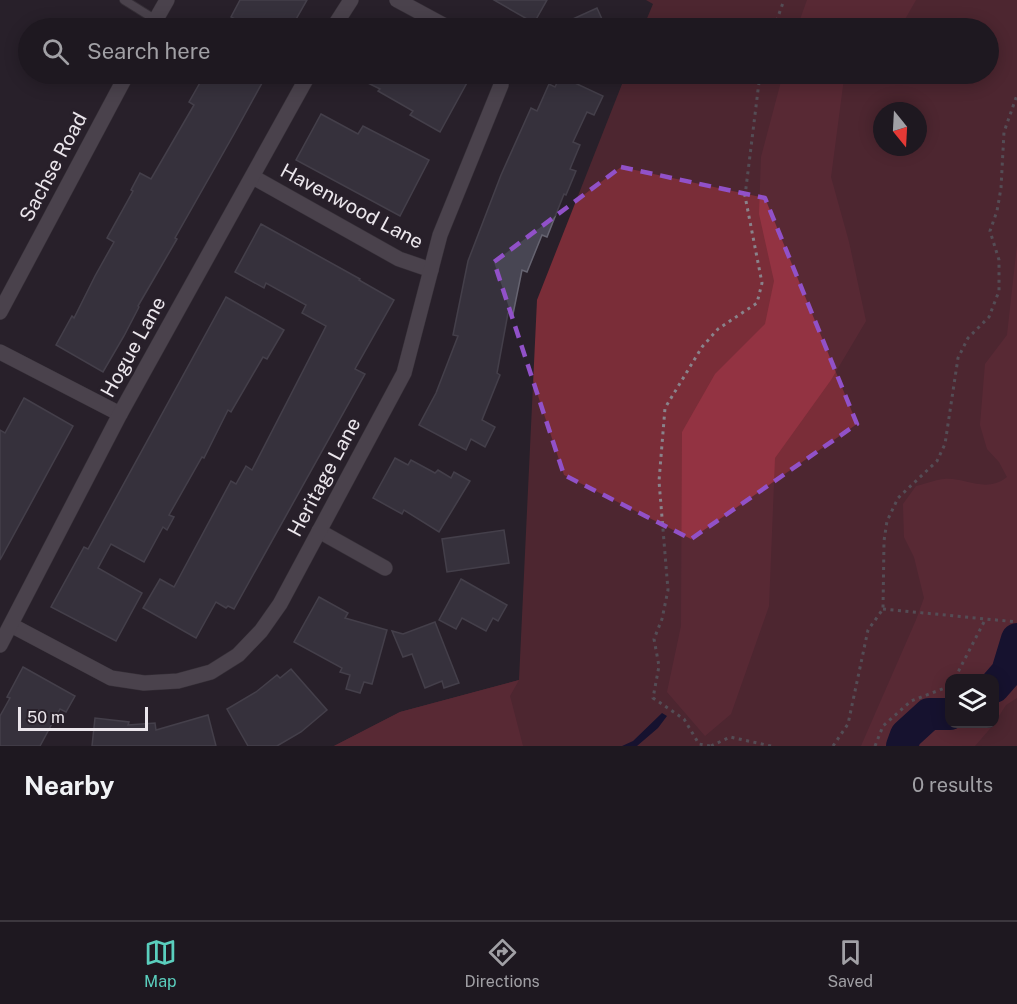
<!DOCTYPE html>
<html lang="en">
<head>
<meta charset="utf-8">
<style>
	body { margin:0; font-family:"Public Sans",sans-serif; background:#262129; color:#f1f3f6 }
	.controls { position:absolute; right:18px; bottom:18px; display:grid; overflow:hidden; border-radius:12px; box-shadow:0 3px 15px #0003 }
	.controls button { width:54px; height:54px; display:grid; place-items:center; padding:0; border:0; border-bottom:2px solid #3c373e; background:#1e1820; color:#f1f3f6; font:30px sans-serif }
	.compass { position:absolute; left:873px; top:102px; width:54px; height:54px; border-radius:50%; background:#1e1820; box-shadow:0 3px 15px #0003; rotate:162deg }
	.scale { position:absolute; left:18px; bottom:15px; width:130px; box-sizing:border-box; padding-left:6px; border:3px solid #ebe6ec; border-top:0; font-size:16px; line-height:21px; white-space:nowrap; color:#ebe6ec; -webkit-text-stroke:4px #28202a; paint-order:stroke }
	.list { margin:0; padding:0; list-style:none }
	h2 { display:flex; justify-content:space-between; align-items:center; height:78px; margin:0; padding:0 24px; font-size:26px }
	h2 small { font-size:20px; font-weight:400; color:#a1a0a5 }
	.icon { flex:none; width:33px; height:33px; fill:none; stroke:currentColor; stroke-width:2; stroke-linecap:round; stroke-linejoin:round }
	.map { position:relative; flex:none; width:1017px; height:746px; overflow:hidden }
	.search { position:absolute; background:#1e1820; box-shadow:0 3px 15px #0003; left:18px; right:18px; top:18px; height:66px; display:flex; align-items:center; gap:15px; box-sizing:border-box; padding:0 21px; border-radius:33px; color:#a1a0a5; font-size:22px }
	.sheet { height:174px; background:#1e1820 }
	nav { display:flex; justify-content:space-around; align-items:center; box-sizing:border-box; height:84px; border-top:2px solid #3c373e; background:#1e1820; font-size:16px; color:#a1a0a5 }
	nav a { display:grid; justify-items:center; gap:3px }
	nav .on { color:#5acebd }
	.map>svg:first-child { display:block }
	.green { fill:#7a2d38; fill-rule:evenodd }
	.forest { fill:#933342 }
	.water { fill:#000036 }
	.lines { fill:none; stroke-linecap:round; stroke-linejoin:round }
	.river { stroke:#000036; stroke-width:32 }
	.building { fill:#484653; stroke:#666471; stroke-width:1.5 }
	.service-casing { stroke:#453f47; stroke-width:10 }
	.minor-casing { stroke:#453f47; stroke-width:16 }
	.secondary-casing { stroke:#453f47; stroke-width:16 }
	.path { stroke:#89838b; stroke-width:3; stroke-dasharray:3 4.5; stroke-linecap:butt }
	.service { stroke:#736a75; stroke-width:8 }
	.minor { stroke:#736a75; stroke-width:15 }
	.secondary { stroke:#736a75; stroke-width:15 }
	.marked { fill:none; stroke:#9151c8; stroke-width:4.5; stroke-dasharray:12 8; stroke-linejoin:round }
	.labels { text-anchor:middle; stroke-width:6; stroke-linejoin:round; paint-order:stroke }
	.street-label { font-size:20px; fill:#ebe6ec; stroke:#28202a }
</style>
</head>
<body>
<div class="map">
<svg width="1017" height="746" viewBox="0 0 1017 746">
	<rect width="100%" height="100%" fill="#28202a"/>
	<path class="green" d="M646,0h371v746h-683l66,-34 119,-32 18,-380 89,-226h362v-46h-345l10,-24zM882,111h36v36h-36zM950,678h44v46h-44z"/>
	<g class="forest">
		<path d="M807,0h109l-16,28h-103z"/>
		<path d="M783,74h70l-9,4 -13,99 18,65 17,79 -35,59 -56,78 -6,148 -38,108 -26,22 -38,-44 14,-66 1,-194 33,-58 50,-50 9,-43 -15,-67 2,-57z"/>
		<path d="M1017,245v453l-11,7 -11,17 -1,-44h-44v46h44l-19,22h-114l55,-126 8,-22 -10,-41 -10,-20 -1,-33 13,-18c9,-2 18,-6 28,-7 21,-2 42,15 63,-2l-8,-15 -12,-13 -7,-24 5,-61 22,-29z"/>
		<path d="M519,680l-9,16 13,50h-189l66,-34z"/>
	</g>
	<path class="water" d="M662,713l5,3 -9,12 -21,18h-15l11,-5z"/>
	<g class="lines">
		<g class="river">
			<path d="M994,687l13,-15 10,-33"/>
			<path d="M902,746l4,-11 23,-21h21"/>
		</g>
	</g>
	<g class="building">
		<path d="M240,0h67l-16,28h-59l5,-8 -6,-3z"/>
		<path d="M494,0h53l-13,23z"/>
		<path d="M597,8l9,20h-53z"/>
		<path d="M205,74h62l-33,60 -59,104 2,1 -39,67 1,1 -15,29 -21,36 -47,-27 16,-29 2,2 21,-42 19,-34 -7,-4 26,-47 -2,-1 9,-17 11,6 43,-74 -5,-3z"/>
		<path d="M350,74h108l11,5 -29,53 -30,-17 3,-4 -35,-20 2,-2z"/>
		<path d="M560,76l43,20 -9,19 -7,-3 -14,30 7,3 -10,24 6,2 -10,24 -2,-1 -17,43 -5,-2 -15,37 -5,-2 -9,44 -5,-1 -11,60 3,2 -18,45 13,7 -10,20 -14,-8 -5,11 -47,-25 17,-32 22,-57 -5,-1 15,-74 33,-86 30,-67 6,3 12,-27 6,3z"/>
		<path d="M321,114l37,20 5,-8 66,34 -29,56 -104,-56z"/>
		<path d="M261,224l99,55 -1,1 35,20 -39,69 10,5 -131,235 -6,-3 -2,2 -10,-6 -20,36 -53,-30 17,-29 14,8 57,-106 5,3 10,-18 6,4 74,-144 -24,-13 4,-8 -40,-22 -2,5 -29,-16z"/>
		<path d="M226,297l58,33 -17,29 -4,-2 -32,55 -3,-2 -24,48 -2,-1 -33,58 5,2 -7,13 -4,-3 -19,35 -33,-18 -13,24 44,25 -26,48 -65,-34 33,-60 4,2z"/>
		<path d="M24,398l49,28 -73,134v-130l5,3z"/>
		<path d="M395,458l13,7 3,-5 24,13 3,-3 13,8 3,-6 16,9 -31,51 -35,-22 -2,4 -29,-16z"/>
		<path d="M504,530l5,33 -62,9 -5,-33z"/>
		<path d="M461,579l46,26 -9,16 -5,-3 -7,13 -24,-13 -6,11 -17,-9z"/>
		<path d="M319,597l29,16 -3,5 42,12 -15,54 -8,-2 -4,11 -14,-4 4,-14 -10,-3 2,-4 -48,-26z"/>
		<path d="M435,622l24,61 -15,5 -2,-7 -17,7 -13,-34 -9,3 -11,-26 11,3z"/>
		<path d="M23,667l52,29 -9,16 -6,-3 -20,37h-40v-30l10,-18 -3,-1z"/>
		<path d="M291,669l36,41 -26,22 -24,14h-29l-21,-37 29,-17 21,-17 3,3z"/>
		<path d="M208,715l8,31h-124l3,-28 34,4 -1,3 27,-2 1,7z"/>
	</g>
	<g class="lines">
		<g class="service-casing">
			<path id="service" d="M124,0l32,20"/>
		</g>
		<g class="minor-casing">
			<g id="minor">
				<path d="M397,0l52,28"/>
				<path d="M333,28l18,-28"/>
				<path d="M253,177l146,82 32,11"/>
				<path d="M0,352l120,62"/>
				<path d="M319,531l66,37"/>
				<path d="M11,625l100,53 33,5 34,-2 33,-9 27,-17 23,-24 19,-27 124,-231 36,-138 61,-150 1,-11"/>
				<path d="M0,645l120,-231 189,-340"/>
			</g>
		</g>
		<g class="secondary-casing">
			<g id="secondary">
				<path d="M151,28l16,-28"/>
				<path d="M0,312l127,-238"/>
			</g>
		</g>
		<g class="path">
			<path d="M774,28l10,-28"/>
			<path d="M883,609l134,13"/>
			<path d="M955,678l30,-58"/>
			<path d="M710,746l-11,-2 -15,-25 -31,-21 6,-32 -5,-27 8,-20 6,-29 -9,-109 6,-73 37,-61 16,-18 39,-26 5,-20 -17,-87 15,-122"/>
			<path d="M711,746l19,-9 41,9"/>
			<path d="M833,746l15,-22 20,-94 15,-21 1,-68 3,-20 11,-23 39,-37 8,-17 13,-86 10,-20 21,-21 10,-26v-31l-9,-29 7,-20 4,-23 3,-56 13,-37"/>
			<path d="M875,746l8,-20 28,-25 39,-15"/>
		</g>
		<use href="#service" class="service"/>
		<use href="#minor" class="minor"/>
		<use href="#secondary" class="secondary"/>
	</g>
	<path d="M0 0H1017V746H0ZM621,167l144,31 92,226 -166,115 -127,-64 -70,-213z" fill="#28202a" fill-opacity=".55" fill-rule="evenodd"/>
	<path class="marked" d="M621,167l144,31 92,226 -166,115 -127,-64 -70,-213z"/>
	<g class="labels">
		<g class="street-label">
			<text transform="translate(53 167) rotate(-62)" y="7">Sachse Road</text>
			<text transform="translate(352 206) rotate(28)" y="7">Havenwood Lane</text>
			<text transform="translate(133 347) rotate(-61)" y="7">Hogue Lane</text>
			<text transform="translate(324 477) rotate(-62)" y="7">Heritage Lane</text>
		</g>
	</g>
</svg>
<div class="controls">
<button><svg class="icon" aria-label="layers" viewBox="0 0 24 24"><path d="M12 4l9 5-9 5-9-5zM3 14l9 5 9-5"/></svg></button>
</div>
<svg class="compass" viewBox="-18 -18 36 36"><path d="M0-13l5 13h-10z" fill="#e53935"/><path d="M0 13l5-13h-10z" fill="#a1a0a5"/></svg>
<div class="scale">50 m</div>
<div class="search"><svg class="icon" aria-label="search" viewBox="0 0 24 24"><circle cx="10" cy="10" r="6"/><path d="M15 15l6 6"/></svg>Search here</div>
</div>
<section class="sheet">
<h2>Nearby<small>0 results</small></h2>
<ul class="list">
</ul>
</section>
<nav>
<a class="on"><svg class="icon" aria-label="map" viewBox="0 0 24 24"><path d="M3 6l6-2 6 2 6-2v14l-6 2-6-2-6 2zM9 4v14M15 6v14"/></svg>Map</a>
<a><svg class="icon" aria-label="directions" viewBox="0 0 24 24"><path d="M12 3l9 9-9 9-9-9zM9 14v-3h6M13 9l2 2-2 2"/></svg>Directions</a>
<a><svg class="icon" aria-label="saved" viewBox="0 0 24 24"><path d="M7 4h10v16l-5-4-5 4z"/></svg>Saved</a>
</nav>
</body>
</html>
